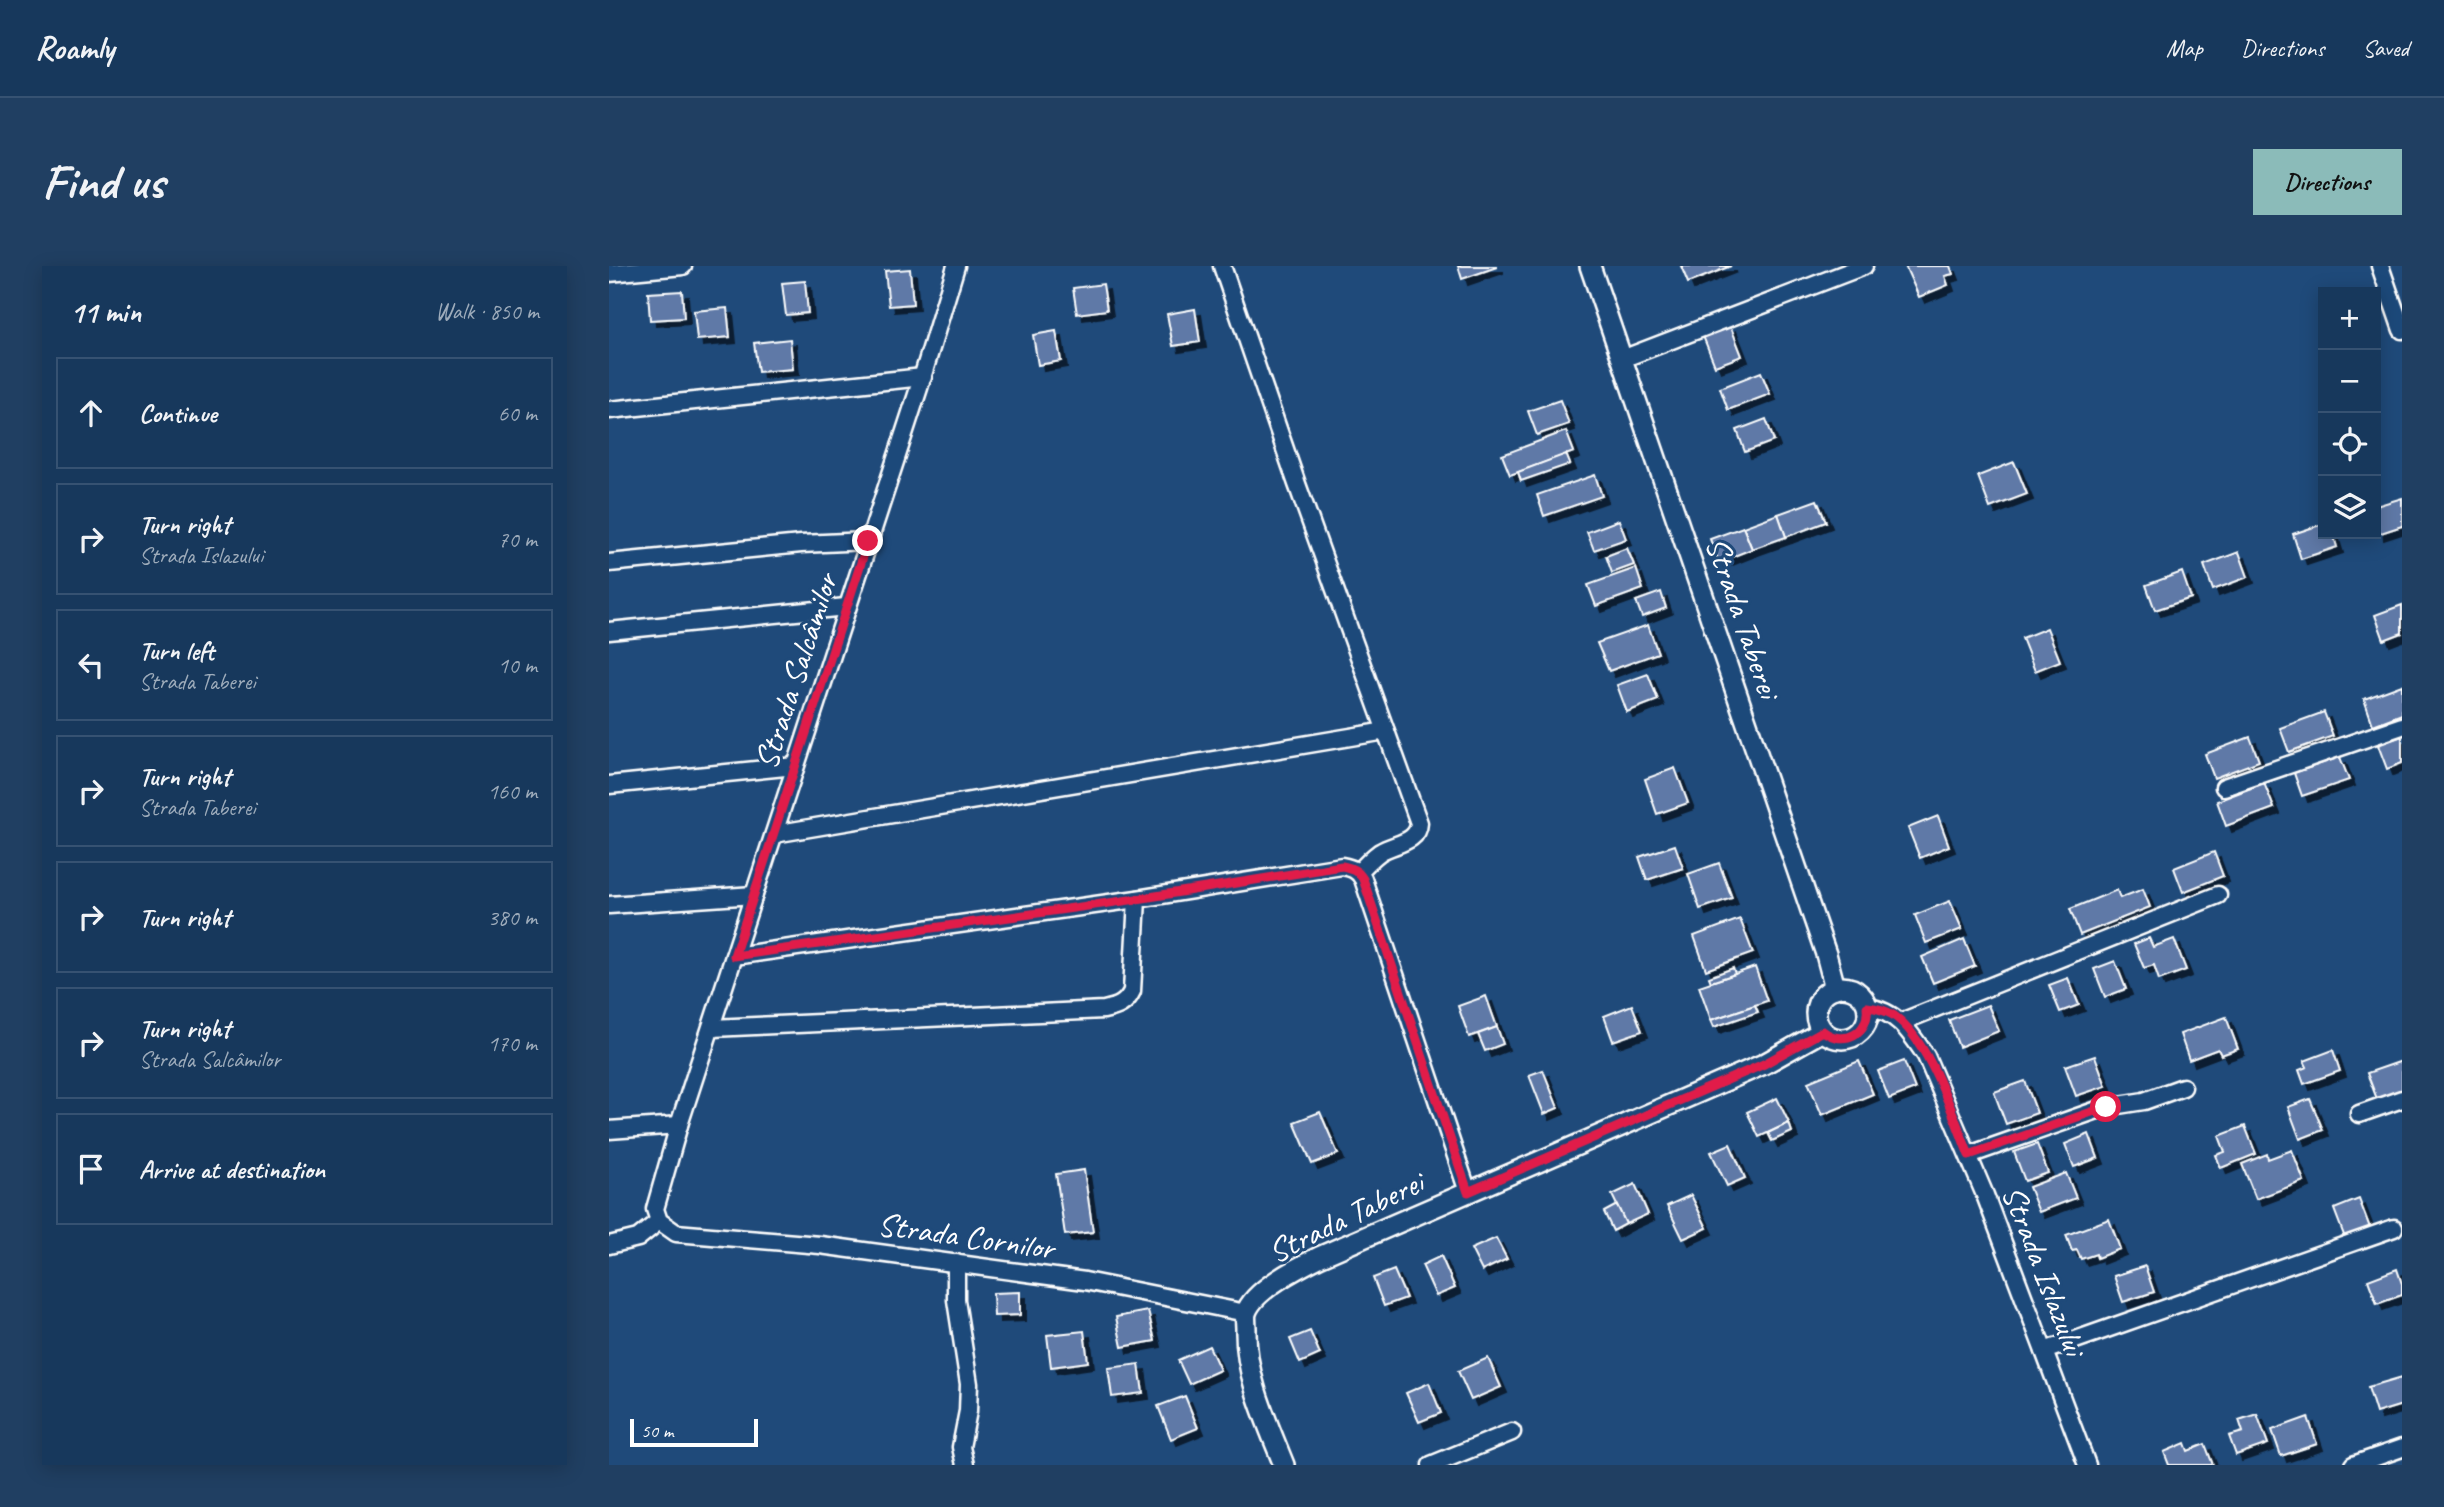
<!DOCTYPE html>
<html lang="en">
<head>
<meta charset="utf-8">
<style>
	body { margin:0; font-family:Caveat,sans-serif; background:#203f62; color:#f1f3f6 }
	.controls { position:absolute; right:21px; top:21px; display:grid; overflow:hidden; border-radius:0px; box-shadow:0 4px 18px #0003 }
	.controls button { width:63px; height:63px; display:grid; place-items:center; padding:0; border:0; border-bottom:2px solid #365272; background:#17385c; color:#f1f3f6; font:35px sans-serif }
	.scale { position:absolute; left:21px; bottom:18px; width:128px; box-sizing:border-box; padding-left:7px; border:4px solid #fff; border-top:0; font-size:19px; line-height:24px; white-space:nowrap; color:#fff; -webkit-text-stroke:5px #1f4a7a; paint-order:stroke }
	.stop { position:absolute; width:21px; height:21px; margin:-16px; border:5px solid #e11d48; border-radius:50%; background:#fff }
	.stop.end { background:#e11d48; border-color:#fff; box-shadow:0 2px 7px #0008 }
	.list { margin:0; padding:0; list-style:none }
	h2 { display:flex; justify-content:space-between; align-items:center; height:91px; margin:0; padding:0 28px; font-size:30px }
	h2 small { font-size:23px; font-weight:400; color:#9eacbb }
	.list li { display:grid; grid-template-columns:46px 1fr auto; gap:21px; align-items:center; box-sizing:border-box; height:112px; margin:0 14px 14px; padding:0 14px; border:2px solid #365272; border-radius:0px }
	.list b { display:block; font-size:26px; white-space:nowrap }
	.list p { margin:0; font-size:23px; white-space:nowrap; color:#9eacbb }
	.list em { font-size:23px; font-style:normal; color:#9eacbb }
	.icon { flex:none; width:38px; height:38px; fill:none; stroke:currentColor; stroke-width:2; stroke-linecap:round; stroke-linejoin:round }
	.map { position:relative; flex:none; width:1793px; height:1199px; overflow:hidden; border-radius:0px }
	header { display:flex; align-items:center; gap:42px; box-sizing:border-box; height:98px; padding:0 35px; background:#17385c; border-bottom:2px solid #365272 }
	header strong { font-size:33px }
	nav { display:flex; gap:38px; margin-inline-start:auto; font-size:24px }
	.intro { display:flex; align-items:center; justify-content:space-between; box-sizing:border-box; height:168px; padding:0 42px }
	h1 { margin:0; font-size:49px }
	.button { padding:18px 32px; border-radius:0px; background:#8bbbb9; color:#111; font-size:24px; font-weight:700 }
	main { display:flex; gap:42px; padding:0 42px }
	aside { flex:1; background:#17385c; border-radius:0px; box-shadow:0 4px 18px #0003 }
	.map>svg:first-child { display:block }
	.building { fill:#5e79a7; stroke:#fff; stroke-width:2; filter:url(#shadow) }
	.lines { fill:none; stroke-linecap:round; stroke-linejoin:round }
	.minor-casing { stroke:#fff; stroke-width:21 }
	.tertiary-casing { stroke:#fff; stroke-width:24 }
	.minor { stroke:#1f4a7a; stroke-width:16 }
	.tertiary { stroke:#1f4a7a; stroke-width:19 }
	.route { stroke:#e11d48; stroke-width:9 }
	.labels { text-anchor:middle; stroke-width:6; stroke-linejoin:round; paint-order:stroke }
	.street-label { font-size:33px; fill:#fff; stroke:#1f4a7a }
</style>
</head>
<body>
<header>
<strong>Roamly</strong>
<nav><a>Map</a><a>Directions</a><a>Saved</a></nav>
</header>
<div class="intro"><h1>Find us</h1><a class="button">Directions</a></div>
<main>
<aside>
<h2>11 min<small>Walk · 850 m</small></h2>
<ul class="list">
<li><svg class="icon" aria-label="ahead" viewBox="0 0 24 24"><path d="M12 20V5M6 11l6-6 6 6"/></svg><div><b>Continue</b></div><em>60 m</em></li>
<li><svg class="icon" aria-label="right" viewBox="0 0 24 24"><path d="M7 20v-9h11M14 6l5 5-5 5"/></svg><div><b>Turn right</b><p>Strada Islazului</p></div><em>70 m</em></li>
<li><svg class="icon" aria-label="left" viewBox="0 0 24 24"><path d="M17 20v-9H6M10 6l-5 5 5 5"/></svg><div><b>Turn left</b><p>Strada Taberei</p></div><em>10 m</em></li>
<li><svg class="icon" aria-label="right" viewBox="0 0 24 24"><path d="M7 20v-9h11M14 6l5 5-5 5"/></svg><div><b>Turn right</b><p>Strada Taberei</p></div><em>160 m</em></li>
<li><svg class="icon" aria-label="right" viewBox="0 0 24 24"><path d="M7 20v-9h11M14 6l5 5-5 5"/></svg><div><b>Turn right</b></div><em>380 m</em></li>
<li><svg class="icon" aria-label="right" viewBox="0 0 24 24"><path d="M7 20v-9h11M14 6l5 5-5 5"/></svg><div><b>Turn right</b><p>Strada Salcâmilor</p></div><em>170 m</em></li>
<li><svg class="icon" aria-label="arrive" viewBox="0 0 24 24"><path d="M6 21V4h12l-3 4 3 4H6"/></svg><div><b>Arrive at destination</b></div></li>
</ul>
</aside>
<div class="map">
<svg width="1793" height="1199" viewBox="0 0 1793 1199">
	<defs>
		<filter id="shadow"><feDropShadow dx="6" dy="6" stdDeviation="0" flood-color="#0009"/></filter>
	</defs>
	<rect width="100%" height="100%" fill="#1f4a7a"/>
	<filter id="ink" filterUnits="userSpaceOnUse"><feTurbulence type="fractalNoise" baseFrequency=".0143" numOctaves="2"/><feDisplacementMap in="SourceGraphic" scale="14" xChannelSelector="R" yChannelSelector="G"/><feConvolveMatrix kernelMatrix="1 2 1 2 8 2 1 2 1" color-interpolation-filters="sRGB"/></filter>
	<g filter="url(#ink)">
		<g class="building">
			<path d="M849,0h39v1l-35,12z"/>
			<path d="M1072,0h50l-43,17z"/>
			<path d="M1296,0h45l3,8 -8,2 3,9 -29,12z"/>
			<path d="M301,3l3,35 -24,2 -4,-35z"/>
			<path d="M196,15l3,32 -22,2 -4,-32z"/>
			<path d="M494,18l4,26 -30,4 -4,-26z"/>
			<path d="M73,25l2,27 -34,2 -2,-27z"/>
			<path d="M118,42l3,29 -33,3 -3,-29z"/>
			<path d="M586,43l5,33 -27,4 -6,-32z"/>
			<path d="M1121,59l12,31 -27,10 -12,-30z"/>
			<path d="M447,65l5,30 -23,4 -5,-30z"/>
			<path d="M181,73l3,30 -35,3 -4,-29z"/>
			<path d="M1152,106l9,22 -42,16 -8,-22z"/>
			<path d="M951,134l9,24 -32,11 -9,-24z"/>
			<path d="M1157,153l8,22 -29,11 -8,-22z"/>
			<path d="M957,165l8,21 -64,23 -8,-20z"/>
			<path d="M957,188l4,10 -49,17 -3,-9z"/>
			<path d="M1405,196l13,32 -37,14 -12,-32z"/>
			<path d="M986,209l7,21 -58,20 -7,-21z"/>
			<path d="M1793,232v28l-24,8 -2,-28z"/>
			<path d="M1208,234l9,22 -40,15 -8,-23z"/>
			<path d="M1169,248l8,23 -34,12 -9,-22z"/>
			<path d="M1010,254l7,19 -32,11 -7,-18z"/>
			<path d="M1714,258v10h10l4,13 -36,12 -8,-25z"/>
			<path d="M1134,261l9,22 -33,13 -9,-23z"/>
			<path d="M1018,282l7,17 -22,8 -6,-17z"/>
			<path d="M1630,286l9,25 -35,13 -9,-25z"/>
			<path d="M1027,302l7,21 -47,17 -8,-21z"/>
			<path d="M1573,306l9,26 -36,12 -9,-25z"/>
			<path d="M1052,326l5,16 -24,9 -6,-16z"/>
			<path d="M1793,339v28l-18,7 -9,-25z"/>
			<path d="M1039,359l10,28 -49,18 -12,-28z"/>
			<path d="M1438,362l13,33 -25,10 -13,-33z"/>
			<path d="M1039,408l10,26 -31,12 -10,-27z"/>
			<path d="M1793,419v29l-29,11 -9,-26z"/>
			<path d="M1715,446l9,24 -44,16 -9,-24z"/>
			<path d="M1793,470v27l-15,6 -9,-24z"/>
			<path d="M1641,471l9,24 -45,17 -9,-24z"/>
			<path d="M1731,491l9,23 -47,16 -8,-23z"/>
			<path d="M1066,502l13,35 -31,11 -12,-35z"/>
			<path d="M1655,517l10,25 -48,18 -9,-25z"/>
			<path d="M1329,550l11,30 -29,12 -12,-30z"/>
			<path d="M1066,579l8,23 -36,12 -8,-23z"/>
			<path d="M1605,586l9,24 -40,16 -9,-24z"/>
			<path d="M1110,597l13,35 -32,11 -12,-35z"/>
			<path d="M1534,623l7,18 -70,28 -10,-26 47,-19 3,8z"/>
			<path d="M1341,635l12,28 -36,14 -11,-28z"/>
			<path d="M1131,653l13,34 -47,17 -12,-34z"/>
			<path d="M1540,672l4,9 21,-8 12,31 -27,10 -5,-15 -10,3 -10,-24z"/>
			<path d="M1355,673l11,27 -42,17 -11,-26z"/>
			<path d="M1506,695l11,28 -21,8 -11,-28z"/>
			<path d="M1146,701l12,34 -56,19 -12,-34z"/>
			<path d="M1124,702l2,6 -24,8 -2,-5z"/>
			<path d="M1459,712l11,27 -19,7 -11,-27z"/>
			<path d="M877,730l11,31 -28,10 -11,-31z"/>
			<path d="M1023,739l10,26 -29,10 -9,-25z"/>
			<path d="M1146,739l3,7 -44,15 -3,-7z"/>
			<path d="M1379,739l11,26 -40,16 -10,-27z"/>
			<path d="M1617,751l12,32 -17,6 -3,-6 -29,11 -9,-26z"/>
			<path d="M888,761l6,17 -18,7 -7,-17z"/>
			<path d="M1724,784l7,21 -36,13 -5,-14 8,-3 -3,-6z"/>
			<path d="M1486,790l11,30 -30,10 -11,-30z"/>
			<path d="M1250,795l14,33 -51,21 -14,-33z"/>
			<path d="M1295,795l11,28 -26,10 -11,-28z"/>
			<path d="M1793,795v30l-25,8 -10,-26z"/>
			<path d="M934,804l15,38 -14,6 -15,-39z"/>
			<path d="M1416,815l12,32 -31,11 -12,-32z"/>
			<path d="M1168,832l12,25 -30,14 -12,-25z"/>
			<path d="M1701,833l13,31 -23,9 -12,-32z"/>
			<path d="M711,846l18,42 -26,10 -18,-42z"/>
			<path d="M1180,857l3,9 -20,9 -4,-8z"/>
			<path d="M1636,860l11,28 -35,14 -5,-13 9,-3 -6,-16z"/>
			<path d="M1480,868l9,24 -24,9 -9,-23z"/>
			<path d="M1121,878l15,34 -18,8 -16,-34z"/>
			<path d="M1428,878l11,29 -23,8 -11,-29z"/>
			<path d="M1683,884l12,31 -48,18 -14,-35 25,-10 1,5z"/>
			<path d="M475,904l9,62 -28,3 -9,-61z"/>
			<path d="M1457,907l10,25 -37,14 -10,-25z"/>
			<path d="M1026,918l13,30 -22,10 -14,-29z"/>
			<path d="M1082,929l16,33 -24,11 -16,-33z"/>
			<path d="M1750,933l11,29 -25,10 -11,-29z"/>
			<path d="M1008,939l9,19 -13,7 -9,-19z"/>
			<path d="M1500,953l11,30 -23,9 -1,-4 -15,5 -4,-9 -5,1 -6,-16z"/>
			<path d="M887,972l11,21 -25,12 -11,-22z"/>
			<path d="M832,990l14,32 -19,8 -14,-31z"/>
			<path d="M1536,1000l9,26 -31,10 -9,-26z"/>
			<path d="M1788,1003l5,15v11l-25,9 -9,-24z"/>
			<path d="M785,1004l12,28 -22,8 -11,-28z"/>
			<path d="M411,1026v23l-26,1 -1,-23z"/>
			<path d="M539,1045l7,30 -33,6 -6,-30z"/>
			<path d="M475,1065l4,31 -37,5 -4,-32z"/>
			<path d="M701,1065l10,23 -20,9 -10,-24z"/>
			<path d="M600,1080l11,24 -31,14 -11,-24z"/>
			<path d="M879,1092l13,29 -30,13 -13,-29z"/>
			<path d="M530,1098l4,29 -31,4 -4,-29z"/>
			<path d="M1793,1111v28l-26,8 -8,-26z"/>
			<path d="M820,1117l12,30 -22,9 -13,-29z"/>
			<path d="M576,1130l13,32 -27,11 -13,-33z"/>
			<path d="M1648,1148l11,30 -32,11 -7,-19 14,-4 -4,-12z"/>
			<path d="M1699,1151l9,27 -36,12 -9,-26z"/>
			<path d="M1576,1177l3,8 17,-7 8,21h-44l-5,-13z"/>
		</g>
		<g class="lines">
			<g class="minor-casing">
				<g id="minor">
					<path d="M347,0l-37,122 -240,737 -24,84 4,12 17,12 144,12 265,36 161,32"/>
					<path d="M613,0l75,218 122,339c-1,20 -24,20 -39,29 -8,6 -14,12 -21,20"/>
					<path d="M1771,0l22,64"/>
					<path d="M0,7l74,-7"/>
					<path d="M1013,93l242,-93"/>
					<path d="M0,144l314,-33"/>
					<path d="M0,297l192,-19 67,-3"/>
					<path d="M0,365l237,-24"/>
					<path d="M0,519l186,-19"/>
					<path d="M1615,521l178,-61"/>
					<path d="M165,568l612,-103"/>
					<path d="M0,639l145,-10"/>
					<path d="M125,690l403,-57 205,-33c10,2 16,4 21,13l105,313"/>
					<path d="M1258,741c30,4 43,25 59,49l59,139 102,270"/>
					<path d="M1292,756l317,-127"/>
					<path d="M103,762l392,-18c14,-3 22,-6 28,-19l5,-92"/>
					<path d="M1750,848l43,-15"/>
					<path d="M0,864l70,-5"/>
					<path d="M1360,889l137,-48 38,-6 39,-14"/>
					<path d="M0,979l29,-7 21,-17"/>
					<path d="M347,997v37l13,84 -1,27 -7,36 4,18"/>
					<path d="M1435,1085l350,-123"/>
					<path d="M822,1199l81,-33"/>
					<path d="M1744,1199l49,-17"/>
				</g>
			</g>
			<g class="tertiary-casing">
				<g id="tertiary">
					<path d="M981,0l236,688 9,34"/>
					<circle cx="1233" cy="747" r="26"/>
					<path d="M675,1199c-17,-43 -39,-89 -38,-136 0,-4 -1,-12 0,-16 7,-23 53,-46 73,-56l445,-193 59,-33"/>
				</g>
			</g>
			<use href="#minor" class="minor"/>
			<use href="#tertiary" class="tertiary"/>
		</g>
	</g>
	<g class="lines" filter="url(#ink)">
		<path class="route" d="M259,275l-134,415 403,-57 205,-33c10,2 16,4 21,13l105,313 296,-128 59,-33c21,16 47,2 44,-24 9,1 18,3 26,8 36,24 60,101 76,140l137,-48"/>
	</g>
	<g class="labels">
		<g class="street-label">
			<text transform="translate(1135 351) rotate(71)" y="12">Strada Taberei</text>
			<text transform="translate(186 405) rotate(-72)" y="12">Strada Salcâmilor</text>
			<text transform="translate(736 950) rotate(-26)" y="12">Strada Taberei</text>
			<text transform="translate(357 969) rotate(8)" y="12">Strada Cornilor</text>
			<text transform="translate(1436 1004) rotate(69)" y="12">Strada Islazului</text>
		</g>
	</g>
</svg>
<div class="controls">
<button>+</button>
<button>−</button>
<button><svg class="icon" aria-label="locate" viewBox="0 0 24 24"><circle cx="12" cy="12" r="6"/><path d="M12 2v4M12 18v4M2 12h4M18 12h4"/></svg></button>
<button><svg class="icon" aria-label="layers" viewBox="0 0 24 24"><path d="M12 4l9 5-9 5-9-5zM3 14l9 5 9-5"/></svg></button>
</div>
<div class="scale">50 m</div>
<div class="stop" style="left:1497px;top:841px"></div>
<div class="stop end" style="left:259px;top:275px"></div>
</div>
</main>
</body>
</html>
